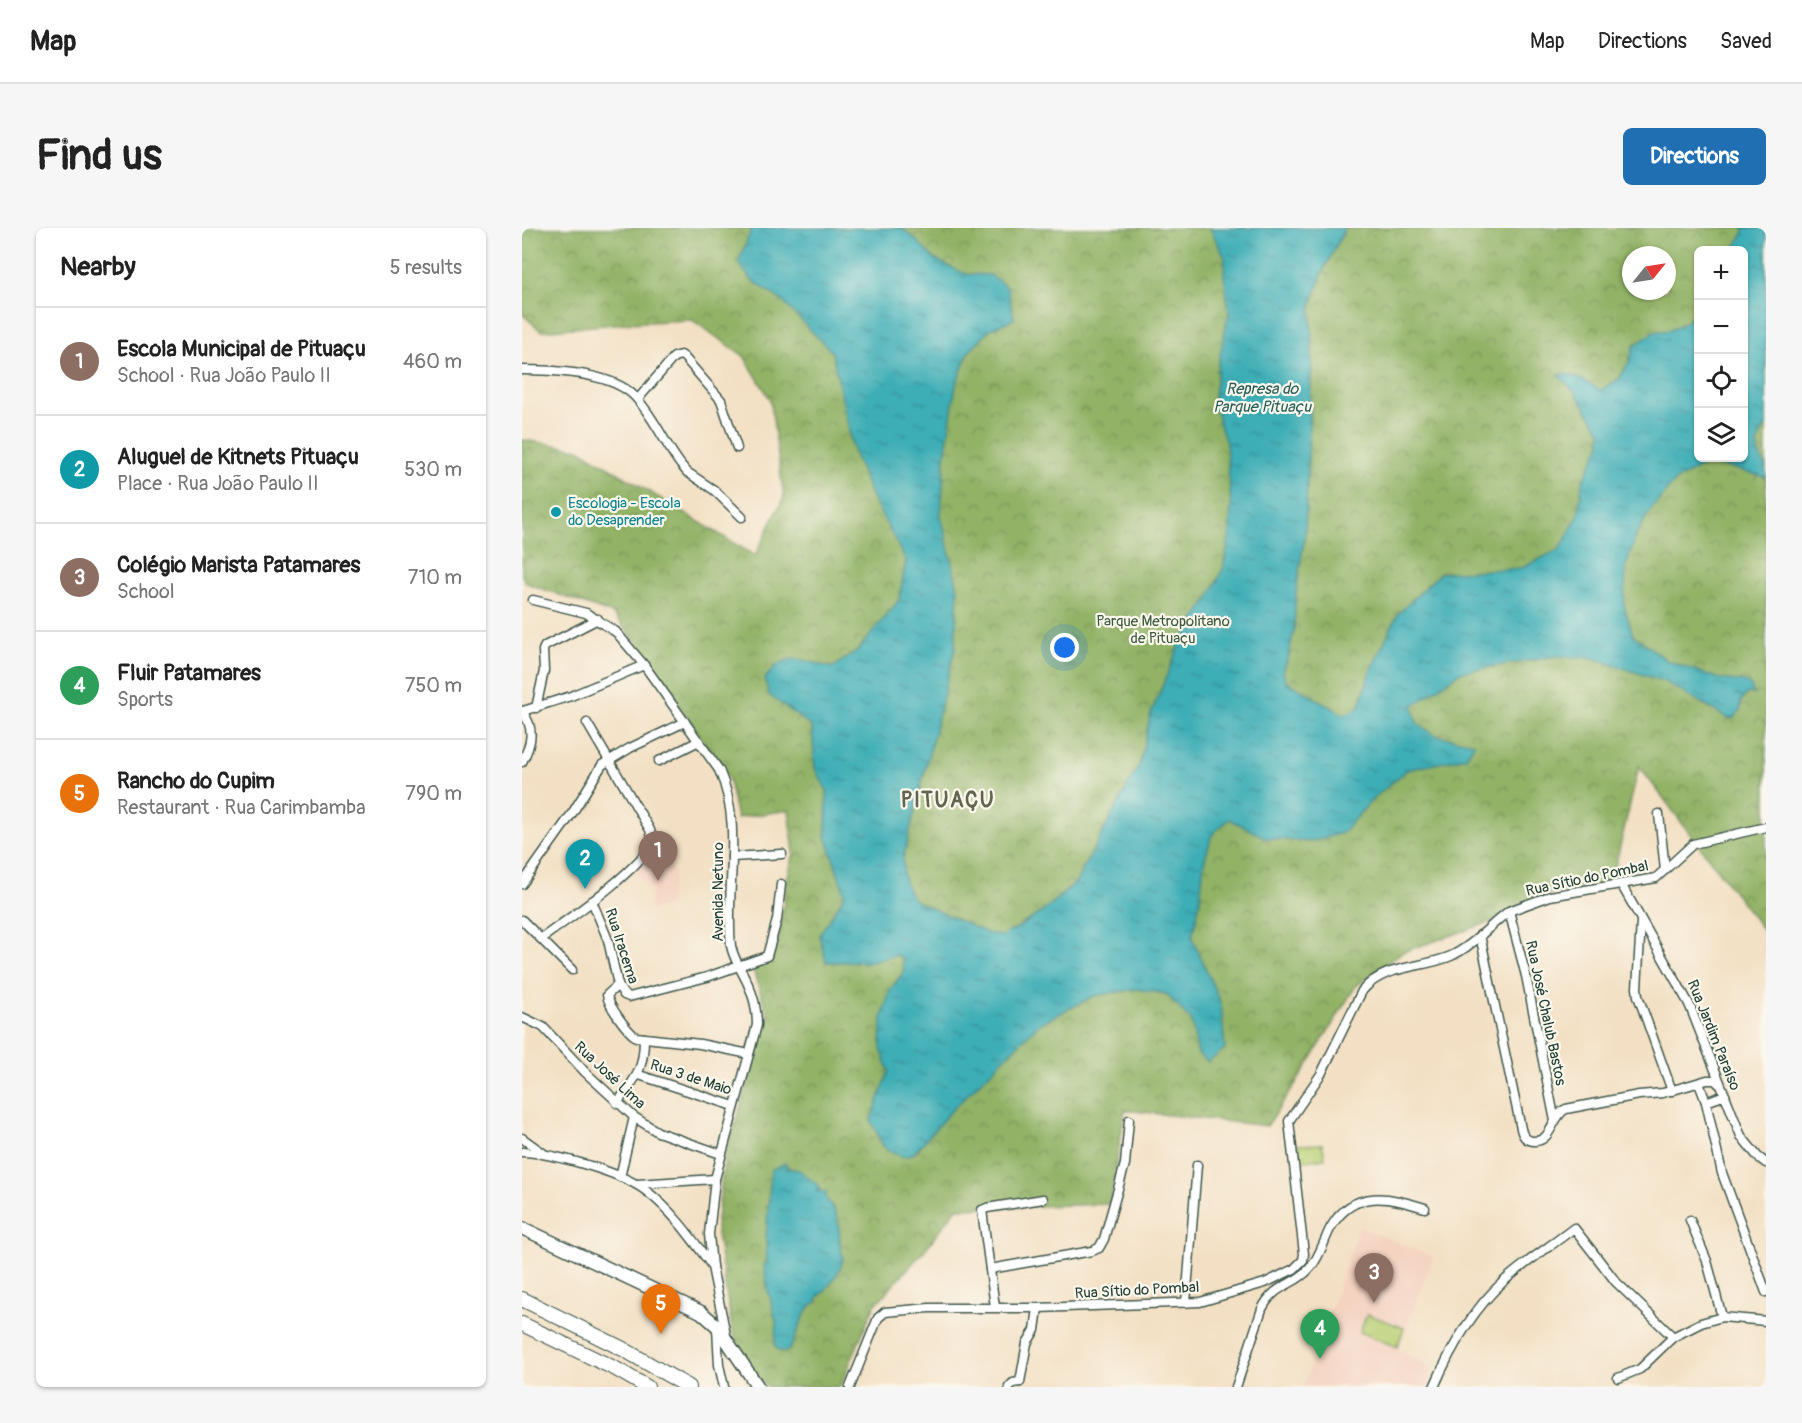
<!DOCTYPE html>
<html lang="en">
<head>
<meta charset="utf-8">
<style>
	body { margin:0; font-family:Pangolin,sans-serif; background:#f6f6f6; color:#222 }
	.controls { position:absolute; right:18px; top:18px; display:grid; overflow:hidden; border-radius:9px; box-shadow:0 2px 4px #0004 }
	.controls button { width:54px; height:54px; display:grid; place-items:center; padding:0; border:0; border-bottom:2px solid #e0e0e0; background:#fff; color:#222; font:30px sans-serif }
	.compass { position:absolute; left:1100px; top:18px; width:54px; height:54px; border-radius:50%; background:#fff; box-shadow:0 2px 4px #0004; rotate:60deg }
	.you { position:absolute; left:543px; top:420px; width:21px; height:21px; margin:-15px; border:4px solid #fff; border-radius:50%; background:#1a73e8; box-shadow:0 0 0 9px #1a73e833 }
	.badge { display:grid; place-items:center; width:39px; height:39px; border-radius:50%; background:#1f6fb2; color:#fff; font-size:20px; font-weight:700 }
	.pin { position:absolute; translate:-50% -50px; filter:drop-shadow(0 2px 3px #0008) }
	.pin::after { content:''; position:absolute; top:32px; width:21px; height:18px; background:inherit; clip-path:polygon(0 0,100% 0,50% 100%) }
	.list { margin:0; padding:0; list-style:none }
	h2 { display:flex; justify-content:space-between; align-items:center; height:78px; margin:0; padding:0 24px; font-size:26px }
	h2 small { font-size:20px; font-weight:400; color:#767676 }
	.list li { display:grid; grid-template-columns:39px 1fr auto; gap:18px; align-items:center; box-sizing:border-box; height:108px; padding:0 24px; border-top:2px solid #e0e0e0 }
	.list b { display:block; font-size:22px; white-space:nowrap }
	.list p { margin:0; font-size:20px; white-space:nowrap; color:#767676 }
	.list em { font-size:20px; font-style:normal; color:#767676 }
	.icon { flex:none; width:33px; height:33px; fill:none; stroke:currentColor; stroke-width:2; stroke-linecap:round; stroke-linejoin:round }
	.map { position:relative; flex:none; width:1244px; height:1159px; overflow:hidden; border-radius:9px }
	header { display:flex; align-items:center; gap:36px; box-sizing:border-box; height:84px; padding:0 30px; background:#fff; border-bottom:2px solid #e0e0e0 }
	header strong { font-size:28px }
	nav { display:flex; gap:33px; margin-inline-start:auto; font-size:21px }
	.intro { display:flex; align-items:center; justify-content:space-between; box-sizing:border-box; height:144px; padding:0 36px }
	h1 { margin:0; font-size:42px }
	.button { padding:15px 27px; border-radius:9px; background:#1f6fb2; color:#fff; font-size:21px; font-weight:700 }
	main { display:flex; gap:36px; padding:0 36px }
	aside { flex:1; background:#fff; border-radius:9px; box-shadow:0 2px 4px #0004 }
	.map>svg:first-child { display:block }
	.built { fill:#f4d3c1 }
	.grass { fill:#b9d075; stroke:#6c8654; stroke-width:1.5 }
	.forest { fill:url(#forest-crowns); stroke:#58784d; stroke-width:1.5; fill-rule:evenodd }
	.water { fill:url(#water-ripples); stroke:#2e7575; stroke-width:1.5 }
	.lines { fill:none; stroke-linecap:round; stroke-linejoin:round }
	.street-casing { stroke:#3f554a; stroke-width:11 }
	.secondary-casing { stroke:#3f554a; stroke-width:15 }
	.primary-casing { stroke:#3f554a; stroke-width:16 }
	.street { stroke:#fff; stroke-width:8 }
	.secondary { stroke:#fff; stroke-width:12 }
	.primary { stroke:#fff; stroke-width:14 }
	.culture-dot { fill:#0f9aa8; stroke:#fbf7ec; stroke-width:2 }
	.labels { text-anchor:middle; stroke-width:4.5; stroke-linejoin:round; paint-order:stroke }
	.culture-label { font-size:15px; fill:#0d838f; stroke:#fbf7ec; text-anchor:start }
	.park-label { font-size:15px; fill:#3e5a41; stroke:#fbf7ec }
	.street-label { font-size:15px; fill:#1f3d34; stroke:#fbf7ec }
	.water-label { font-size:16px; font-style:italic; fill:#285f5b; stroke:#fbf7ec }
	.district-label { font-size:21px; font-weight:bold; letter-spacing:1.5px; fill:#61644f; stroke:#fbf7ec }
</style>
</head>
<body>
<header>
<strong>Map</strong>
<nav><a>Map</a><a>Directions</a><a>Saved</a></nav>
</header>
<div class="intro"><h1>Find us</h1><a class="button">Directions</a></div>
<main>
<aside>
<h2>Nearby<small>5 results</small></h2>
<ul class="list">
<li><span class="badge" style="background:#8d6e63">1</span><div><b>Escola Municipal de Pituaçu</b><p>School · Rua João Paulo II</p></div><em>460 m</em></li>
<li><span class="badge" style="background:#0f9aa8">2</span><div><b>Aluguel de Kitnets Pituaçu</b><p>Place · Rua João Paulo II</p></div><em>530 m</em></li>
<li><span class="badge" style="background:#8d6e63">3</span><div><b>Colégio Marista Patamares</b><p>School</p></div><em>710 m</em></li>
<li><span class="badge" style="background:#2e9e5b">4</span><div><b>Fluir Patamares</b><p>Sports</p></div><em>750 m</em></li>
<li><span class="badge" style="background:#e8710a">5</span><div><b>Rancho do Cupim</b><p>Restaurant · Rua Carimbamba</p></div><em>790 m</em></li>
</ul>
</aside>
<div class="map">
<svg width="1244" height="1159" viewBox="0 0 1244 1159">
	<defs>
		<pattern id="forest-crowns" width="20" height="18" patternUnits="userSpaceOnUse" patternTransform="scale(1.5)"><rect width="20" height="18" fill="#92b266"/><path d="M2 6a3 3 0 1 1 6 0M12 15a3 3 0 1 1 6 0" fill="none" stroke="#779255"/></pattern>
		<pattern id="water-ripples" width="26" height="14" patternUnits="userSpaceOnUse" patternTransform="scale(1.5)"><rect width="26" height="14" fill="#3cadb6"/><path d="M2 4q2-2 4 0t4 0M15 11q2-2 4 0t4 0" fill="none" stroke="#328e95"/></pattern>
	</defs>
	<rect width="100%" height="100%" fill="#fbf7ec"/>
	<filter id="ink" filterUnits="userSpaceOnUse"><feTurbulence type="fractalNoise" baseFrequency=".0167" numOctaves="2"/><feDisplacementMap in="SourceGraphic" scale="12" xChannelSelector="R" yChannelSelector="G"/><feConvolveMatrix kernelMatrix="1 2 1 2 8 2 1 2 1" color-interpolation-filters="sRGB"/></filter>
	<filter id="wash" filterUnits="userSpaceOnUse"><feTurbulence type="fractalNoise" baseFrequency=".008" numOctaves="4" result="noise"/><feDisplacementMap in="SourceGraphic" scale="24" xChannelSelector="R" yChannelSelector="G"/><feGaussianBlur stdDeviation="1.35" result="paint"/><feColorMatrix in="noise" values="0 0 0 0 0 0 0 0 0 0 0 0 0 0 0 0 0 1.4 0 .05"/><feComposite in="paint" operator="in"/></filter>
	<g filter="url(#wash)">
		<rect width="100%" height="100%" fill="#f3e0c4"/>
		<g class="built">
			<path d="M127,626l26,18 -7,34 -18,4 1,-21 -19,-18z"/>
			<path d="M837,999l75,30 -36,92 36,22 -5,16h-126z"/>
		</g>
		<g class="grass">
			<path d="M800,916l3,14 -25,4 -3,-17z"/>
			<path d="M845,1086l37,14 -7,19 -37,-15z"/>
		</g>
		<path class="forest" d="M0,0h1244v706l-127,-168 -28,118 -62,10 -58,28 -89,30 -47,35 -53,87 -35,52 -142,-16 -15,94 -153,4 -34,44 -49,54 -34,81h-73l-9,-10 -25,-43 -17,-106 9,-73 44,-138 -19,-55 18,-4 9,-9 10,-69 7,-27 -5,-43 -52,8 -9,-41 -94,-138 -21,-25 -87,-31 -4,-7v-136l57,9 176,107 29,-59 -14,-98 -26,-43 -52,-36 -67,3 -84,8 -19,-17zM1176,22h46v208h-46zM1109,27h36v36h-36z"/>
		<g class="water">
			<path d="M230,0h149l12,9 21,22 31,15 25,1 17,12 7,32 -24,10 -22,24 -12,32 -11,71 -4,59 17,74 -3,60 -52,210c0,16 1,34 15,43l69,31 15,3 15,-8 25,-16 34,-30 64,-119 10,-47 31,-75 27,-42 15,-30 6,-29 2,-35 -5,-61 -13,-41 5,-38 11,-53 -5,-37 1,-17 -15,-30h135l-23,46 -11,32 1,50 -7,179 -9,57 -2,38 -6,28 -5,14 3,9 57,33 12,-4 5,-5 11,-36 27,-55 42,-41 82,-5 38,-19 18,-33 4,-33 19,-39v-13l-26,-39 -17,-17c16,-4 29,9 43,15l18,-11 10,-17 5,-16 20,-14 17,-2 16,-9 11,-12v149h46v-208h-10l10,-19v-3h22v197c-20,34 0,23 0,52l-40,-10 -22,-2 -29,16 -25,30 -13,22 -11,33 -2,40 9,29 35,26 52,18 25,3 5,3 4,9 -6,-1 -7,8 -1,9 -5,7 -6,2 -64,-37 -72,-24 -36,-2 -96,16 -48,34 4,17 17,12 41,8 -9,14 -59,13 -34,29 -31,34 -32,9 -44,-4 -37,-19 -17,16 -8,27 -4,40 -8,35 29,67 4,45 -17,13 -10,-8 -7,-34 -25,-26 -30,-5 -42,7 -55,28 -87,86 -38,43 -10,4 -10,-4 -11,-7 -12,-26 18,-49 -8,-22 1,-31 8,-28 14,-19 -2,-13 -6,-3 -24,7h-46l-7,-27 26,-40 -19,-59 1,-45 -12,-22 -3,-42 -43,-32 -4,-16c20,-30 37,-19 67,-11l26,-18 41,-50 7,-39 -34,-64 -18,-43 -22,-102 -51,-52 -29,-20 -14,-17z"/>
			<path d="M263,935l3,5 11,2 21,17v3l-3,-1v3l7,-1 3,2 -2,4c15,19 14,25 15,48 1,4 3,9 3,14 -1,10 -17,33 -25,38l-1,5c-15,5 -19,37 -29,49l-5,1 -5,-2 -3,-5 1,-24 -8,-31 -4,-25 3,-4 -1,-24 5,-67z"/>
		</g>
	</g>
	<g filter="url(#ink)">
		<g class="lines">
			<g class="street-casing">
				<g id="street">
					<path d="M0,142c32,0 93,2 115,29 18,20 28,45 44,66l6,7 27,18 28,27"/>
					<path d="M116,171l36,-42 7,-2 3,2 37,43 16,48"/>
					<path d="M11,372l53,13 30,19 28,33 75,105c25,56 6,117 12,176 3,14 10,23 16,36 7,14 10,27 10,43l-42,154 -4,37 -2,18 3,33 14,68"/>
					<path d="M14,480l8,-37 -1,-21 2,-4 53,-27"/>
					<path d="M0,483c13,17 10,32 0,51"/>
					<path d="M1,483l48,-15 73,-31"/>
					<path d="M137,533l40,-20"/>
					<path d="M1137,586l6,56"/>
					<path d="M210,629l50,-3"/>
					<path d="M0,656l51,-72 29,-47 28,-17 55,-26"/>
					<path d="M1099,656l68,120 52,132 17,21 8,6"/>
					<path d="M70,673l16,39 10,45 6,10 5,2 78,-20 60,-21 10,-36 4,-36"/>
					<path d="M987,683l17,65 29,145"/>
					<path d="M0,692l50,50"/>
					<path d="M1119,694l-4,66 1,8 34,95"/>
					<path d="M958,707l39,184c2,9 2,21 14,22 19,2 19,-26 33,-32l73,-14 24,-2 44,-13h8l4,4"/>
					<path d="M20,710c25,-18 102,-71 111,-98l-3,-10 -63,-107"/>
					<path d="M96,757l-11,10c1,10 20,36 29,42l64,7 49,10"/>
					<path d="M0,789l21,10 42,45 49,45 24,15 63,22"/>
					<path d="M117,847l95,31"/>
					<path d="M1177,855l7,19 16,71 44,119"/>
					<path d="M1184,874l19,-7"/>
					<path d="M95,875c19,-25 27,-33 27,-65"/>
					<path d="M0,910l21,15"/>
					<path d="M0,924c30,1 99,20 123,38 27,20 48,50 67,76"/>
					<path d="M98,949l14,-60"/>
					<path d="M115,956l78,-5"/>
					<path d="M1168,992l17,41 15,56"/>
					<path d="M468,1041l102,-18 7,-3 5,-9 21,-75 4,-44"/>
					<path d="M664,1075l11,-138"/>
					<path d="M473,1079l-13,-97 5,-2 56,-9"/>
					<path d="M195,1100l2,37 5,22"/>
					<path d="M1096,1150l22,-9 33,-32 28,-14 21,-6 44,4"/>
					<path d="M498,1154l7,-39 8,-13 3,-22"/>
					<path d="M328,1159l28,-69 7,-6 44,-4h109l162,-6 65,-19 29,-14 9,-9 1,-6 -15,-133 32,-47 41,-83c22,-27 59,-22 89,-35 22,-10 39,-31 58,-45l41,-15 106,-18 37,-34 73,-17"/>
					<path d="M487,1159l4,-4 7,-1"/>
					<path d="M714,1159l26,-78c14,-27 32,-22 48,-41 10,-11 14,-28 21,-41 23,-39 58,-30 94,-19"/>
					<path d="M912,1159c16,-37 39,-78 69,-105 22,-20 48,-36 71,-54l42,54 57,55"/>
				</g>
			</g>
			<g class="secondary-casing">
				<path id="secondary" d="M0,1000l179,84 16,14 41,61"/>
			</g>
			<g class="primary-casing">
				<g id="primary">
					<path d="M0,1071l101,50 66,38"/>
					<path d="M0,1096l94,45 31,18"/>
				</g>
			</g>
			<use href="#street" class="street"/>
			<use href="#secondary" class="secondary"/>
			<use href="#primary" class="primary"/>
		</g>
	</g>
	<circle class="culture-dot" cx="34" cy="284" r="6"/>
	<g class="labels">
		<g class="culture-label">
			<text x="46" y="280">Escologia - Escola<tspan x="46" dy="17">do Desaprender</tspan></text>
		</g>
		<g class="park-label">
			<text x="641" y="398">Parque Metropolitano<tspan x="641" dy="17">de Pituaçu</tspan></text>
		</g>
		<g class="street-label">
			<text transform="translate(1065 650) rotate(-12)" y="5">Rua Sítio do Pombal</text>
			<text transform="translate(196 664) rotate(-90)" y="5">Avenida Netuno</text>
			<text transform="translate(100 718) rotate(72)" y="5">Rua Iracema</text>
			<text transform="translate(1024 785) rotate(78)" y="5">Rua José Chalub Bastos</text>
			<text transform="translate(1192 807) rotate(68)" y="5">Rua Jardim Paraíso</text>
			<text transform="translate(88 847) rotate(43)" y="5">Rua José Lima</text>
			<text transform="translate(169 849) rotate(18)" y="5">Rua 3 de Maio</text>
			<text transform="translate(615 1062) rotate(-3)" y="5">Rua Sítio do Pombal</text>
		</g>
		<g class="water-label">
			<text x="740" y="166">Represa do<tspan x="740" dy="18">Parque Pituaçu</tspan></text>
		</g>
		<g class="district-label">
			<text x="426" y="579">PITUAÇU</text>
		</g>
	</g>
</svg>
<div class="controls">
<button>+</button>
<button>−</button>
<button><svg class="icon" aria-label="locate" viewBox="0 0 24 24"><circle cx="12" cy="12" r="6"/><path d="M12 2v4M12 18v4M2 12h4M18 12h4"/></svg></button>
<button><svg class="icon" aria-label="layers" viewBox="0 0 24 24"><path d="M12 4l9 5-9 5-9-5zM3 14l9 5 9-5"/></svg></button>
</div>
<svg class="compass" viewBox="-18 -18 36 36"><path d="M0-13l5 13h-10z" fill="#e53935"/><path d="M0 13l5-13h-10z" fill="#767676"/></svg>
<div class="you"></div>
<div class="pin badge" style="left:136px;top:653px;background:#8d6e63">1</div>
<div class="pin badge" style="left:63px;top:661px;background:#0f9aa8">2</div>
<div class="pin badge" style="left:852px;top:1075px;background:#8d6e63">3</div>
<div class="pin badge" style="left:798px;top:1131px;background:#2e9e5b">4</div>
<div class="pin badge" style="left:139px;top:1106px;background:#e8710a">5</div>
</div>
</main>
</body>
</html>
